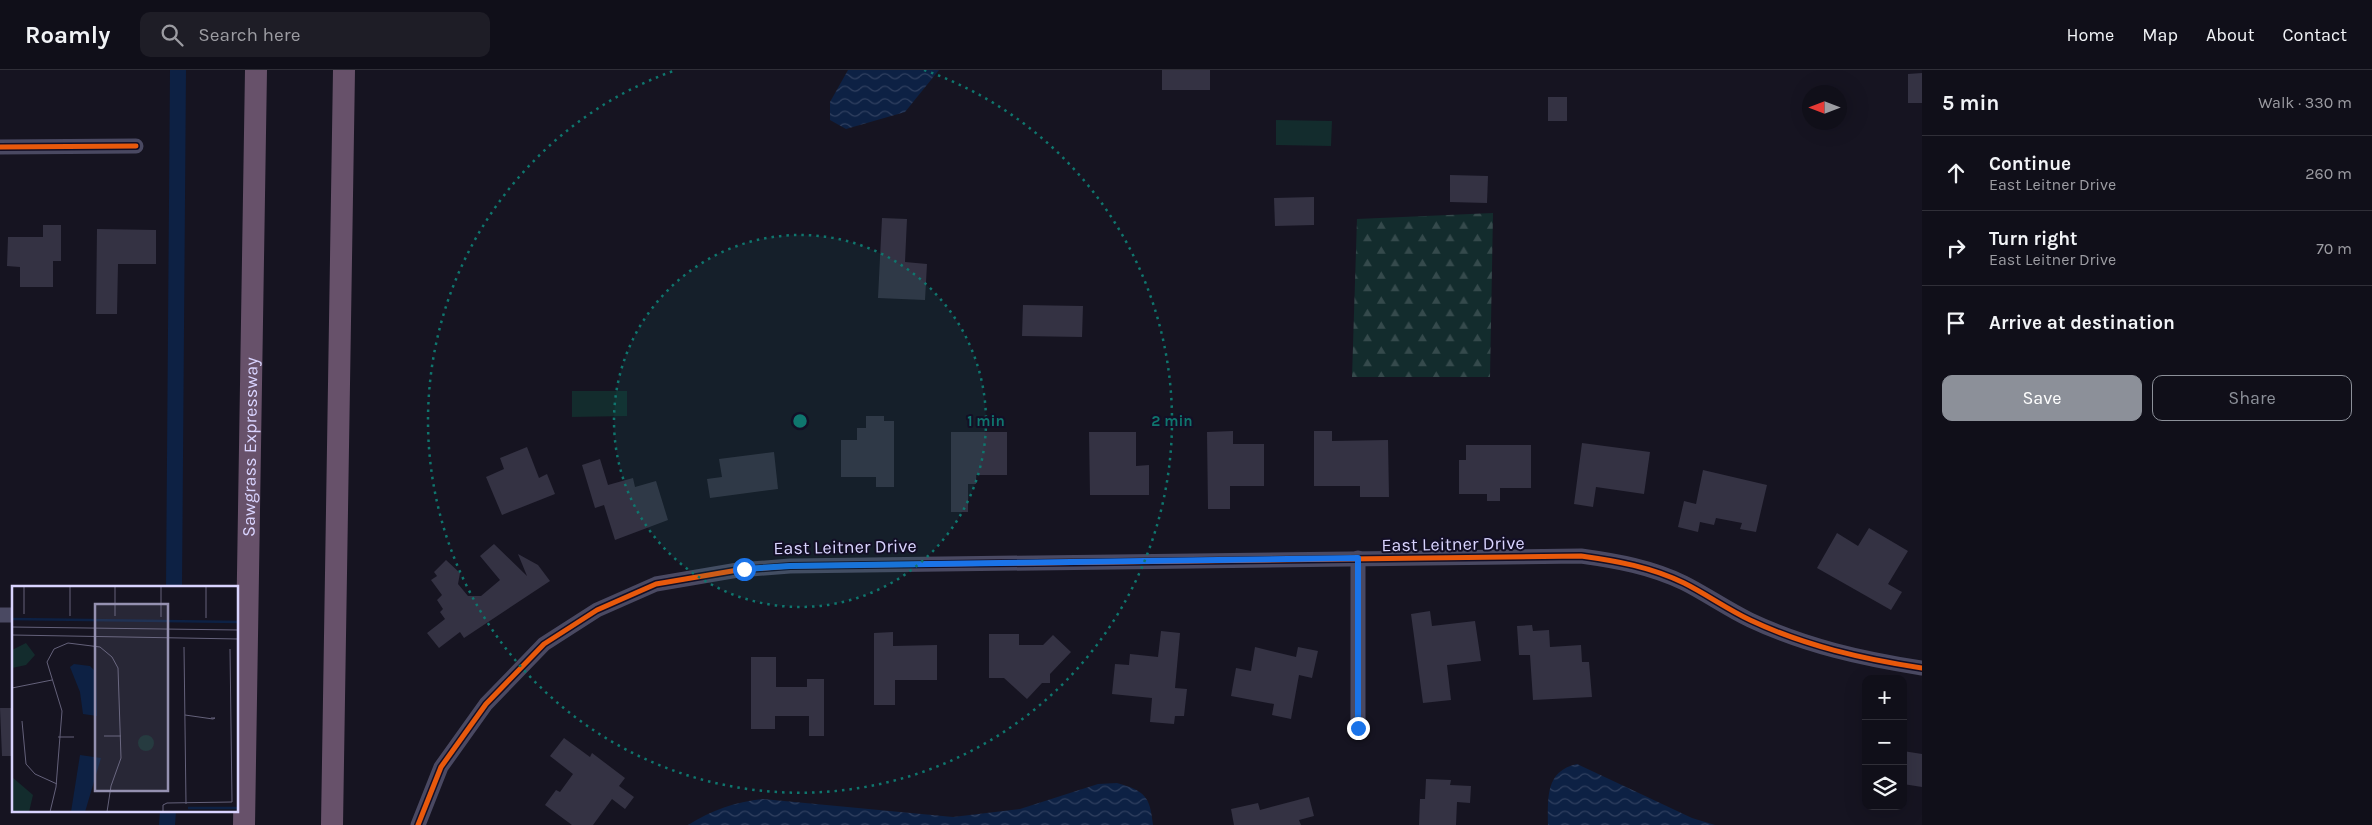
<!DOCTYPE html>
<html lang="en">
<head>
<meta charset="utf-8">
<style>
	body { margin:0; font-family:Karla,sans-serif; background:#1e1d26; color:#f1f3f6 }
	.controls { position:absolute; right:15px; bottom:15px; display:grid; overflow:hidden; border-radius:10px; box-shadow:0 5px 20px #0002 }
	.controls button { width:45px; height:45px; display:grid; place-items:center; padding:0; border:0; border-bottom:1px solid #302f38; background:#100f19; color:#f1f3f6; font:25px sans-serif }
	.compass { position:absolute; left:1802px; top:15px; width:45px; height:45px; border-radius:50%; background:#100f19; box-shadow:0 5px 20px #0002; rotate:270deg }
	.stop { position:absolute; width:15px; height:15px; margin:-11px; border:4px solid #1a73e8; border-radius:50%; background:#fff }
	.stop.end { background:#1a73e8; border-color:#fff; box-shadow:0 1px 5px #0008 }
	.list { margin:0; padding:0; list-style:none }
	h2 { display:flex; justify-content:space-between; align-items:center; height:65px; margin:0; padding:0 20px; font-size:21px }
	h2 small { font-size:16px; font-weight:400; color:#9c9ca2 }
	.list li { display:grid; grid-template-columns:32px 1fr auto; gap:15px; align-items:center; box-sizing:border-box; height:75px; padding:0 20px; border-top:1px solid #302f38 }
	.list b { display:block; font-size:19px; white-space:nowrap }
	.list p { margin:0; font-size:16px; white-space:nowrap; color:#9c9ca2 }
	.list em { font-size:16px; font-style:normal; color:#9c9ca2 }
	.actions { display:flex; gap:10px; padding:15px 20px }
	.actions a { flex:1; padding:11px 0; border:1px solid #8c9099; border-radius:10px; text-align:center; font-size:18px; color:#8c9099 }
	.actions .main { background:#8c9099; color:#fff }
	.icon { flex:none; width:28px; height:28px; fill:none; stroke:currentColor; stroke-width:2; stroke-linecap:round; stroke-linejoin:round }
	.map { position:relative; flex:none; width:1922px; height:755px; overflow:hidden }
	header { display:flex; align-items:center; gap:30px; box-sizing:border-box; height:70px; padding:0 25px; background:#100f19; border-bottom:1px solid #302f38 }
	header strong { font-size:24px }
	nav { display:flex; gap:28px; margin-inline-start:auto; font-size:18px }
	.search { width:350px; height:45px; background:#1e1d26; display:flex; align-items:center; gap:12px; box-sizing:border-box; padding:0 18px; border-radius:10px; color:#9c9ca2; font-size:19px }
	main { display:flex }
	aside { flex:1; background:#100f19 }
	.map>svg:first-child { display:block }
	.green { fill:#132c2d }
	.forest { fill:url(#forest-firs) }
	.water { fill:url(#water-waves) }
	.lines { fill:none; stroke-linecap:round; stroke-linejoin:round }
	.canal { stroke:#0d2144; stroke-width:16 }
	.building { fill:#343243 }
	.minor { stroke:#4a4962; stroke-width:15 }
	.highway { stroke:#67516a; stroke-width:22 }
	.cycleway-casing { stroke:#130f26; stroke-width:8 }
	.cycleway { stroke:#e8590c; stroke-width:5 }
	.route { stroke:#1a73e8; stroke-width:6 }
	.ring { fill:none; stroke:#0f766e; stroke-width:2.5; stroke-dasharray:2.5 5 }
	.labels { text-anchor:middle; stroke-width:4; stroke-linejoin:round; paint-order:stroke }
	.street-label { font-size:18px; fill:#d9d4ff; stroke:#130f26 }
	.inset-river { fill:none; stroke:#0d2144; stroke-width:2.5 }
	.inset-road { fill:none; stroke:#64617a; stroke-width:1 }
	.view { fill:#9591b1; fill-opacity:0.15; stroke:#9591b1; stroke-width:2.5 }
	.inset-edge { fill:none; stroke:#d9d4ff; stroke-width:2.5 }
	.centre { fill:#0f766e; stroke:#130f26; stroke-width:2.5 }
	.ring-label { font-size:15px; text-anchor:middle; font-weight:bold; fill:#0f766e; stroke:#130f26; stroke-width:4; stroke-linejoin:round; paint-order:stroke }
</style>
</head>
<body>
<header>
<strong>Roamly</strong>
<div class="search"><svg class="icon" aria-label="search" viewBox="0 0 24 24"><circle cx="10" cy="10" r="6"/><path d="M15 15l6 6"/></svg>Search here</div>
<nav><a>Home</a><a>Map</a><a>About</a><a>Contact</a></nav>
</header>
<main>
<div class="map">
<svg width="1922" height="755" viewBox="0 0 1922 755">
	<defs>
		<pattern id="forest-firs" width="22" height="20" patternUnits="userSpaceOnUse" patternTransform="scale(1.25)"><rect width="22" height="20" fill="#132c2d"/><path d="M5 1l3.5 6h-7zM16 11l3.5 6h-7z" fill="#354a4c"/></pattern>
		<pattern id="water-waves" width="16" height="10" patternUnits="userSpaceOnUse" patternTransform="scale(1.25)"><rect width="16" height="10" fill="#0d2144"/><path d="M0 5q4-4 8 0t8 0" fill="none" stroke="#304060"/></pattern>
	</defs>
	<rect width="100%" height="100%" fill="#161421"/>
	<g class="green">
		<path d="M1276,50l56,1 -1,25 -55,-1z"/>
		<path d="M572,321h55v25l-55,1z"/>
	</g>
	<path class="forest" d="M1493,143l-3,164h-138l5,-158z"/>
	<g class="water">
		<path d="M848,0h91l-34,42 -59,17 -16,-9v-18z"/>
		<path d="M1577,694l115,54 23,7h-167c0,-27 -3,-54 29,-61z"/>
		<path d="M1117,713c28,8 33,13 36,42h-465c24,-15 47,-23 75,-26l190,18 67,-8 78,-25z"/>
	</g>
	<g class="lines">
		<g class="canal">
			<path d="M174,518l4,-518"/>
			<path d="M167,755l1,-14"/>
		</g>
	</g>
	<g class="building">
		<rect x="1162" y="0" width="48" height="20"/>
		<path d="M1922,3v30h-14v-29z"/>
		<rect x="1548" y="27" width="19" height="24"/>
		<path d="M1450,105l38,1 -1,27 -37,-1z"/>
		<path d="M1314,127v28l-39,1 -1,-28z"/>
		<path d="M882,148l25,1 -2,43 22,2 -2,36 -47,-2z"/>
		<path d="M43,155h18v36h-8v26h-33v-20l-13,-1 1,-29h35z"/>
		<path d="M97,159l59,1v34h-38l-1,50h-21z"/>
		<path d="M1023,235l60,1 -1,31 -60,-1z"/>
		<path d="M866,346h18v5h10v66h-18v-10h-35v-37h16v-12h9z"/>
		<path d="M1233,361v13h31v42h-34v23h-22l-1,-77z"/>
		<path d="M1314,361h18v10l56,-1 1,57h-29v-11h-46z"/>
		<path d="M951,362h56v43h-31v9h-8v28h-17z"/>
		<path d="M1089,362h47v34l13,-1v30h-59z"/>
		<path d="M1582,373l68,9 -6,42 -48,-7 -3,20 -19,-3z"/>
		<path d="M1466,375h65v43h-31v13h-13v-7h-28v-34h7z"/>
		<path d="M527,377l12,31 8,-4 8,20 -53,21 -16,-38 18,-8 -4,-11z"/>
		<path d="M774,382l4,37 -68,9 -3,-19 15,-2 -3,-18z"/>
		<path d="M600,389l8,26 25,-7 2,9 21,-6 12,39 -53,20 -11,-35 -9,3 -13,-43z"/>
		<path d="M1703,400l64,15 -11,47 -16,-3 2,-6 -26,-5 -2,7 -14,-3 -2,10 -20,-5 6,-26 12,3z"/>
		<path d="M1869,458l39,23 -20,33 14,8 -11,18 -74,-42 20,-35 21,13z"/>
		<path d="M494,474l33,32 -9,-22 20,11 12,16 -86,57 -4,-6 -21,16 -12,-15 18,-14 -5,-7 3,-3 -6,-9 5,-5 -11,-15 6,-4 -3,-4 12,-12 14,13 -2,11 10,12h13l19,-16 -20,-24z"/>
		<path d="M1430,541l2,15 43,-5 6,40 -34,4 4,35 -28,3 -12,-89z"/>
		<path d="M1532,555l1,6 16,-1 1,17 31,-2 1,17h7l3,35 -59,3 -3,-45h-11l-2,-29z"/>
		<path d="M1161,561l19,2 -5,55 12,1 -3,27h-9l-1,8 -24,-2 2,-24 -40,-4 3,-30 14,1 1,-11 28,3z"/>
		<path d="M893,562v14l44,-1v35h-42v25h-21v-72z"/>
		<path d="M989,564h30v11h24l10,-10 18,17 -21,22v9h-8l-15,16 -23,-21h-15z"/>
		<path d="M1255,577l41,10 2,-10 20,4 -6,27 -13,-3 -8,44 -19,-4 2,-11 -43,-8 5,-28 15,3z"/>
		<path d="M751,587h25v30h31v-8h17v57h-15v-20h-34v13h-24z"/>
		<path d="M0,638h14v48h-12z"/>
		<path d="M564,668l26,19 2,-4 33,25 -6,8 15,11 -9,12 -13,-10 -19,26h-21l-27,-20 11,-15 4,2 13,-18 -23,-18z"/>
		<path d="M1903,681l19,3v33l-19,-3z"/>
		<path d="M1426,709l25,1 -1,5 21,1 -1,17 -13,-1 -1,23h-37l1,-26h5z"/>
		<path d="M1309,727l5,19 -15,4 2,5h-67l-3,-16 27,-6 2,7z"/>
	</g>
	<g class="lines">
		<g class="minor">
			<path d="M0,77l136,-1"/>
			<path d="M1358,488v170"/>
			<path d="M0,545h14"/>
			<path d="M418,755l23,-58 45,-63 58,-60 53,-34 59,-26 82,-14 52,-4 791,-10c36,5 70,11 103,27 22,11 43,26 66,37 55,26 113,39 172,48"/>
		</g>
		<g class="highway">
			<path id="s1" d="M244,755l12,-755"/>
			<path d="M332,755l12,-755"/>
		</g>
		<g class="cycleway-casing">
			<g id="cycleway">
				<path d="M0,77l136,-1"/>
				<path d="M418,755l23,-58 45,-63 58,-60 53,-34 59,-26 82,-14 52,-4 791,-10c36,5 70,11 103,27 22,11 43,26 66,37 55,26 113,39 172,48"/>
			</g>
		</g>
		<use href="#cycleway" class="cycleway"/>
	</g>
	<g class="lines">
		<path class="route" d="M744,499l46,-3 568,-8v170"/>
	</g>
	<circle cx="800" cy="351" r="186" fill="#0f766e" fill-opacity=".12"/>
	<g class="ring">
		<circle cx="800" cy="351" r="186"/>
		<path d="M924 0A372 372 0 1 1 676 0"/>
	</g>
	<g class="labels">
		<g class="street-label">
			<text dy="6" stroke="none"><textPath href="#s1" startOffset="378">Sawgrass Expressway</textPath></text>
			<text transform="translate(1453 474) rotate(-1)" y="6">East Leitner Drive</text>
			<text transform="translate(845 477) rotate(-1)" y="6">East Leitner Drive</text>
		</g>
	</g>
	<g transform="translate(12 516)">
		<rect width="226" height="226" fill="#161421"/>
		<path d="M14,57l9,12 -9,10 -14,3v-18zM126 157a8 8 0 1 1 16 0a8 8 0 1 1-16 0ZM0,191l21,18 -4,17h-17z" fill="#132c2d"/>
		<path d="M62,78l16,2 6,6 1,44 -14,-2 -3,-22 -10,-25zM68,169l21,3 -16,54h-14z" fill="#0d2144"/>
		<path class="inset-river" d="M0,33l227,3M176,222h51"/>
		<path class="inset-road" d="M12,1v27M58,1v29M103,1v29M149,1v30M194,1v31M0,41l227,3M0,49l227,4M172,61l2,157M0,102l40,-8M173,129l28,4 2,-1h-4M10,135l4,43 9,10 22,10M92,150h17M46,151h16M38,226l6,-25 6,-76 -15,-49 7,-13 14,-6 32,4 12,10 6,11 3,90 -10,28 -4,26M151,226v-7l4,-2 65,-1 -2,-153"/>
		<path class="view" d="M83,18h73v187h-73z"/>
		<rect width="226" height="226" class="inset-edge"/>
	</g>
	<circle cx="800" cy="351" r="8" class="centre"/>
	<g class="ring-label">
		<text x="986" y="356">1 min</text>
		<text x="1172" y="356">2 min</text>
	</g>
</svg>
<div class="controls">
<button>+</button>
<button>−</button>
<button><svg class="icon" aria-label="layers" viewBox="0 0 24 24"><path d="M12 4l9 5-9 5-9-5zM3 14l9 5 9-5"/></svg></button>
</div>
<svg class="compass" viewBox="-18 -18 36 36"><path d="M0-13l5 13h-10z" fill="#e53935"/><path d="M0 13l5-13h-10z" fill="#9c9ca2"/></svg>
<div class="stop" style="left:744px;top:499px"></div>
<div class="stop end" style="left:1358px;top:658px"></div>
</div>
<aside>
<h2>5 min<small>Walk · 330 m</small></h2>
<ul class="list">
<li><svg class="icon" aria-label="ahead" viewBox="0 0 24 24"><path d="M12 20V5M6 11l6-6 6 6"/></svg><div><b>Continue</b><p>East Leitner Drive</p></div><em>260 m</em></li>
<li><svg class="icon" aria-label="right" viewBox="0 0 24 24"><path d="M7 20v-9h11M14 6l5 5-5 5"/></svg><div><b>Turn right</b><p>East Leitner Drive</p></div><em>70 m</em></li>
<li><svg class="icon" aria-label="arrive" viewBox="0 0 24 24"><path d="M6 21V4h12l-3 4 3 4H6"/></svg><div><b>Arrive at destination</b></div></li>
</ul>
<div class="actions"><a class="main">Save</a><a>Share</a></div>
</aside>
</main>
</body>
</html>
